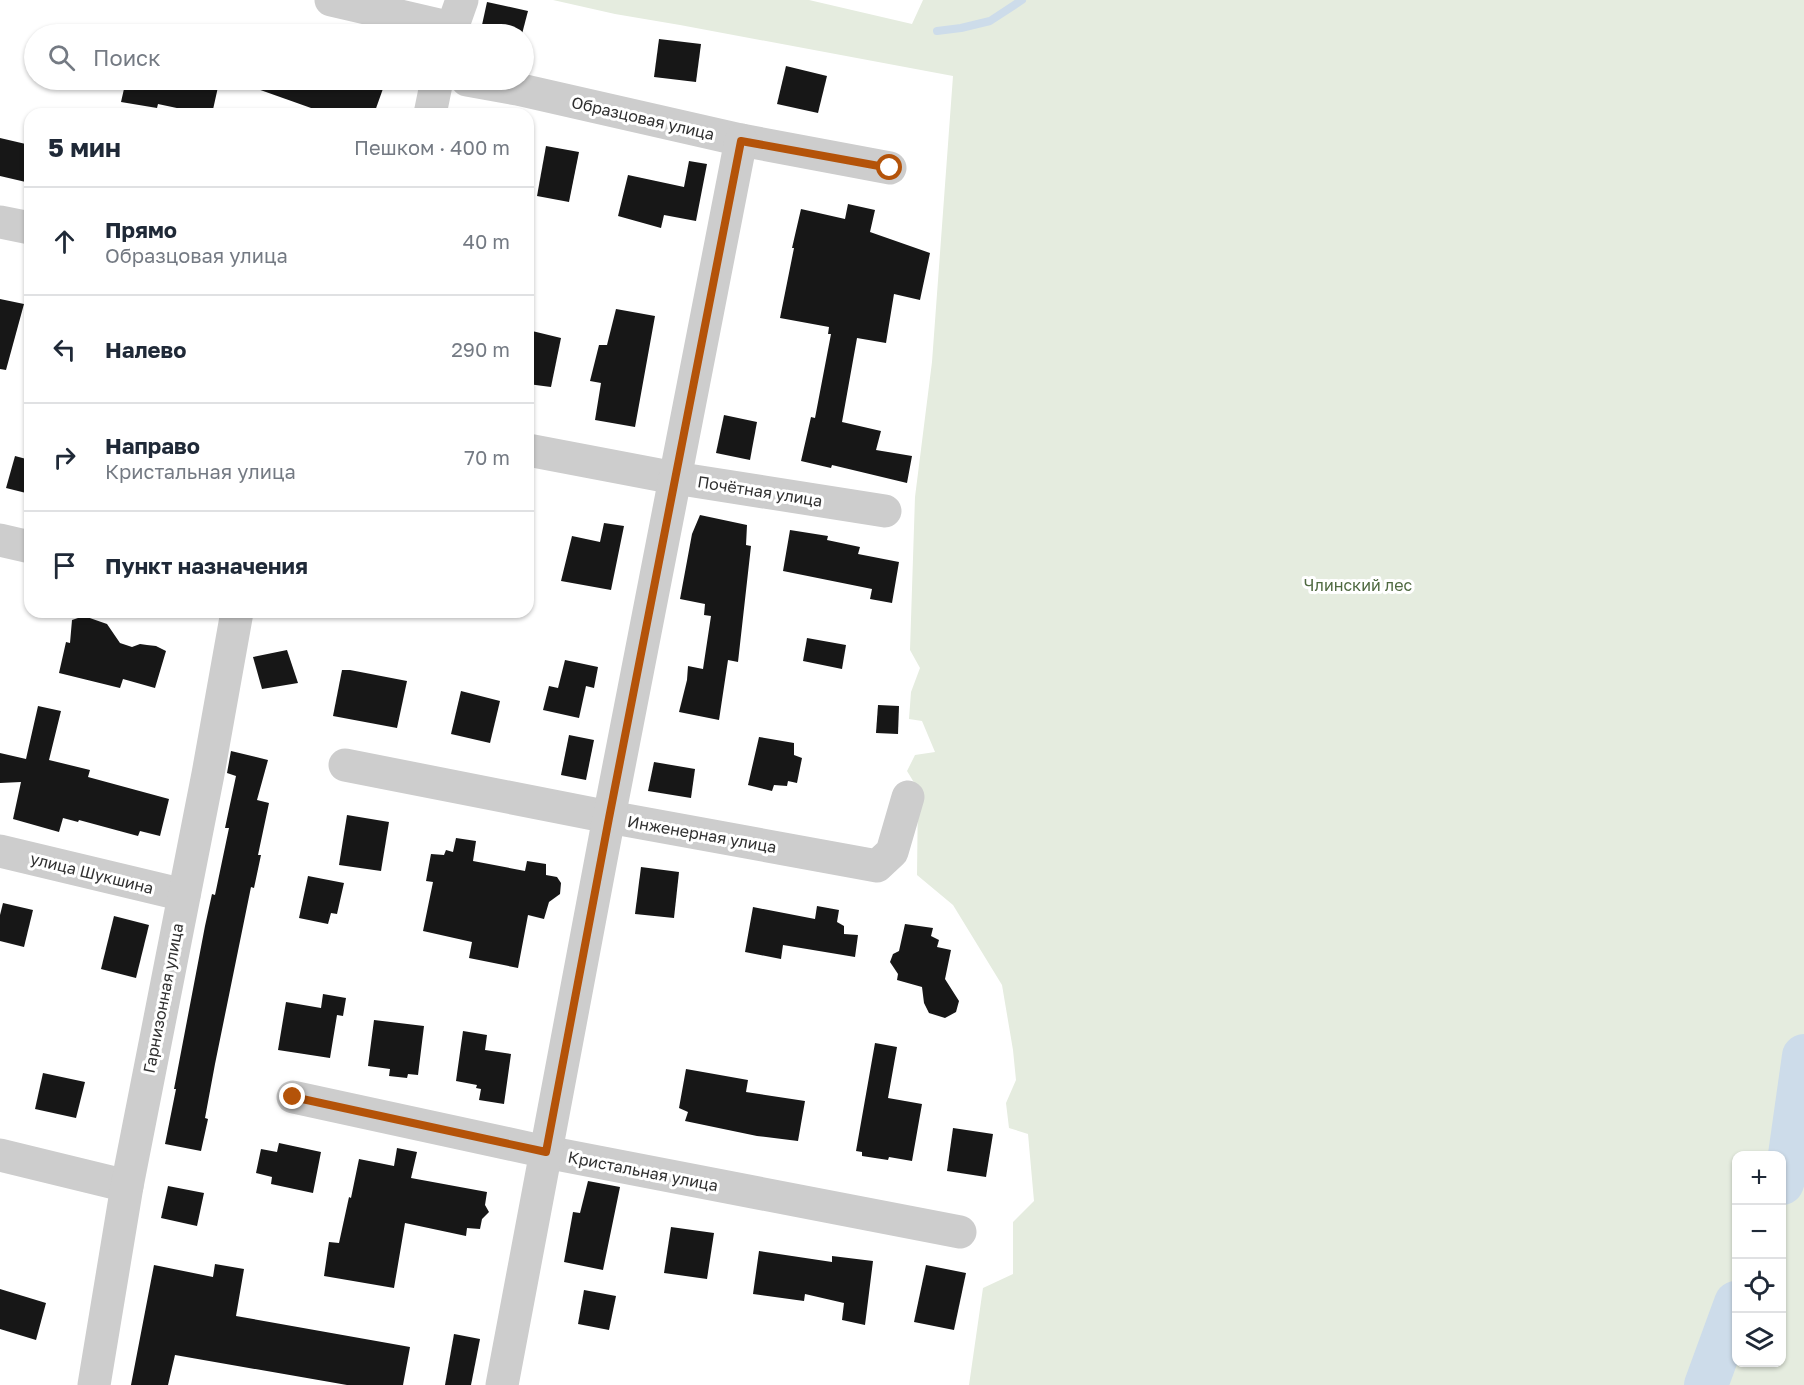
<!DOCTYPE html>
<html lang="ru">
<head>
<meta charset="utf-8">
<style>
	body { margin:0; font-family:"Golos Text",sans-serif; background:#f6f6f7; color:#1f2937 }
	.controls { position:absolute; right:18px; bottom:18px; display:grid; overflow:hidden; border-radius:12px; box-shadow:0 2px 4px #0004 }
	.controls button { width:54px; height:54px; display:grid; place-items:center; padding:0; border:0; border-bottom:2px solid #e0e1e3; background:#fff; color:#1f2937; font:30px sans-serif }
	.stop { position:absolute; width:18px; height:18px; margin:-14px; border:4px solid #b45309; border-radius:50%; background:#fff }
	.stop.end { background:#b45309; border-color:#fff; box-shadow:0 2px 6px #0008 }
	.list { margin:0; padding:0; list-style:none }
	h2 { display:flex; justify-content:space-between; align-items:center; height:78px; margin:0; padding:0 24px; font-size:26px }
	h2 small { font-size:20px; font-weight:400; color:#747a83 }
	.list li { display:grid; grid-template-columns:39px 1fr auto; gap:18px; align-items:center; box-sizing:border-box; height:108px; padding:0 24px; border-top:2px solid #e0e1e3 }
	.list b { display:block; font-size:22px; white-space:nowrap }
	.list p { margin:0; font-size:20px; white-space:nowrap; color:#747a83 }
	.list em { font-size:20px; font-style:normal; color:#747a83 }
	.icon { flex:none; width:33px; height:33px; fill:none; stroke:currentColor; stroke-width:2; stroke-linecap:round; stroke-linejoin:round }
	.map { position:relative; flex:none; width:1804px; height:1385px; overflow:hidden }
	.search { position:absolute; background:#fff; box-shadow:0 2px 4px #0004; left:24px; top:24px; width:510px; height:66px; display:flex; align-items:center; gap:15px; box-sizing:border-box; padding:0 21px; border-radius:33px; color:#747a83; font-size:22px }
	.panel { position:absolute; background:#fff; box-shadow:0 2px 4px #0004; left:24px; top:108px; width:510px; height:510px; border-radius:18px }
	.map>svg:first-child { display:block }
	.green { fill:#e5ecdf; fill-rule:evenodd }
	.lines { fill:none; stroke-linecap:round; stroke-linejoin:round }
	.stream { stroke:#cddcea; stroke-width:8 }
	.river { stroke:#cddcea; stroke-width:44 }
	.building { fill:#171717 }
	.minor { stroke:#cdcdcd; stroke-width:33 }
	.route { stroke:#b45309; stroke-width:8 }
	.labels { text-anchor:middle; stroke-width:6; stroke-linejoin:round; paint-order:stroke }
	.street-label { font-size:16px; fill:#303030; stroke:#fff }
	.park-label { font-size:16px; fill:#4f6940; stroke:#fff }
</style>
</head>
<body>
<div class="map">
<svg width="1804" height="1385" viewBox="0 0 1804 1385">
	<rect width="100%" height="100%" fill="#fff"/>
	<path class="green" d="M553,0h256l103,24 11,-24h881v1385h-835l14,-97 30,-14v-52l21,-21 -6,-67 -19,-6 -3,-25 10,-23 -3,-30 -11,-65 -49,-80 -36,-30 1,-86 -11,-18 8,-16 20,-3 -13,-31 -13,-2 2,-27 9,-24 -10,-18 5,-153 17,-135 21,-286 -273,-51 -65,-11zM1736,1156h46v206h-46z"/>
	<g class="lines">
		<path class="stream" d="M937,31l24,-3 29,-7 32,-21"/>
		<g class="river">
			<path d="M1782,1183l7,-21 15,-106"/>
			<path d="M1706,1385l30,-82"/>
		</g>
	</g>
	<g class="building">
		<path d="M487,2l41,9 -6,23h-42z"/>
		<path d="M659,39l42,5 -5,38 -42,-5z"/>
		<path d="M786,66l41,10 -9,37 -41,-9z"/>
		<path d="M126,80h36l26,4 1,-4 29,7 -6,27h-7l-47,-10 -1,4 -36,-6z"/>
		<path d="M239,80h134l12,3 -11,31h-46l-90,-32z"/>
		<path d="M0,138l30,7v38l-30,-7z"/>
		<path d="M546,146l33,6 -10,50 -32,-6z"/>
		<path d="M689,161l18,3 -11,57 -32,-6 -3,13 -43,-12 10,-41 56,12z"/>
		<path d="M848,204l27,6 -5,22 60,21 -10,47 -26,-6 -8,49 -29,-5 -15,84 39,9 -5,19 36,6 -5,27 -75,-18 -1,3 -30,-7 10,-44 4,1 16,-84h-3l1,-7 -49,-9 14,-70h-2l9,-39 44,10z"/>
		<path d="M0,299l24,5 -18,66 -6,-1z"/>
		<path d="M616,309l39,7 -20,111 -40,-7 6,-37 -11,-2 9,-36h8z"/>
		<path d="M528,330l33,8 -10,49 -23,-3z"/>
		<path d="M724,415l33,7 -7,38 -34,-7z"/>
		<path d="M15,456l15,4v34l-24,-6z"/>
		<path d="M700,515l47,10 -1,20 5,1 -13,116 -10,-2 -9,60 -40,-8 8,-32 1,-14 15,3 8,-53 -7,-1 1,-11 -25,-5 12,-65z"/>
		<path d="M604,523l20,3 -13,64 -50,-9 11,-45 28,6z"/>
		<path d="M790,530l38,6 -1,4 33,7 -2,7 41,8 -7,41 -22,-4 2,-10 -89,-18z"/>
		<path d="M84,616l23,8 13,19 12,4 8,-3 7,1 9,1 10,5 -11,37 -32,-9 -3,9 -61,-15 7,-31 4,1 2,-23z"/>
		<path d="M807,638l39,7 -4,24 -39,-8z"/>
		<path d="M287,650l11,33 -36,6 -9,-32z"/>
		<path d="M565,660l33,7 -4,21 -8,-2 -7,32 -36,-8 6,-24 9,2z"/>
		<path d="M342,670h8l57,11 -10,47 -64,-12z"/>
		<path d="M461,691l39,10 -10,42 -39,-9z"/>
		<path d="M878,705l21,1 -1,28 -22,-1z"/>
		<path d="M38,706l23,5 -12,49 41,10 -2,7 81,22 -9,37 -20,-5 -2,5 -59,-16 -1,2 -15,-4 -4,14 -46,-13 8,-37 -21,1v-30l26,6z"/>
		<path d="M569,735l25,5 -8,40 -25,-5z"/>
		<path d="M759,737l35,6v12l8,3 -5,25 -9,-2 -1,5 -13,-1 -2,6 -24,-6z"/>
		<path d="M231,751l37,9 -11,40 12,3 -11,52h3l-7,33 -3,-1 -36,177 -10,54 3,1 -7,32 -36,-7 11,-55h-2l31,-163 7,-32 3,1 14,-67h-4l11,-52 -9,-3z"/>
		<path d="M654,762l41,7 -4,29 -43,-7z"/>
		<path d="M347,815l42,7 -8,49 -42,-6z"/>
		<path d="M456,838l20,3 -3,20 52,10 2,-10 19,3v11l11,2 4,6 -1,11 -11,8 -5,17 -16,-4 -10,53 -49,-10 3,-16 -49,-11 10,-49 -7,-1 5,-27 13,1 2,-5 7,2z"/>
		<path d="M641,867l38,5 -5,46 -39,-4z"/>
		<path d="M308,876l36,7 -7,31 -6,-1 -3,11 -29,-6z"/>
		<path d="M3,903l30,7 -9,37 -24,-6v-26z"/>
		<path d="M817,906l22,4 -2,12 7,4v8l14,1 -3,22 -72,-12 -2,14 -36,-7 8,-45 62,12z"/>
		<path d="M114,916l35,9 -13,53 -35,-9z"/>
		<path d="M905,924l28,4 -2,8 8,4 -2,7 14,3 -6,29 14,22 -3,11 -11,6 -16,-5 -5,-10 -2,-16 -25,-7 1,-6 -8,-12 3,-8 6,-3z"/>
		<path d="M323,994l23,4 -3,18 -6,-1 -7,43 -52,-8 8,-48 35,6z"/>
		<path d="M374,1020l50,6 -6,49 -10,-1 -1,4 -18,-2 1,-7 -22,-3z"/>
		<path d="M463,1031l24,4 -2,15 26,4 -7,50 -25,-4 2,-11 -5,-1 1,-3 -21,-4z"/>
		<path d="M875,1043l22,4 -9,51 34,6 -10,57 -23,-4 -1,3 -26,-4v-4l-6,-1z"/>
		<path d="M686,1069l62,11 -2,12 59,9 -7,40 -41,-5 -72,-15 3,-9 -9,-4z"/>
		<path d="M43,1073l42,9 -9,36 -41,-9z"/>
		<path d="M953,1128l40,6 -7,43 -39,-6z"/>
		<path d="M279,1143l42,9 -8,41 -42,-9 1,-7 -16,-4 5,-24 16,3z"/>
		<path d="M397,1148l20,4 -6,26 76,14 -2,13 4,7 -7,7 -2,10 -13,-1 -1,8 -61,-13 -11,65 -70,-12 5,-34 10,1 10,-46 2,1 8,-39 35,7z"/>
		<path d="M588,1181l32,6 -17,83 -39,-8 9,-50 7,1z"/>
		<path d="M168,1186l36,7 -7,33 -36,-8z"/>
		<path d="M671,1227l43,6 -7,46 -43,-6z"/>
		<path d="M759,1251l73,11v-6l41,5 -8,64 -23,-5 2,-17 -39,-9 -1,7 -51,-7z"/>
		<path d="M215,1264l29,5 -8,47 174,31 -7,38h-56l-172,-30 -7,30h-37l23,-120 59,12z"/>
		<path d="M926,1265l40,8 -12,57 -40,-8z"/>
		<path d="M0,1289l46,14 -10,37 -36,-11z"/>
		<path d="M584,1290l32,6 -7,34 -31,-6z"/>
		<path d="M454,1334l26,5 -9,46h-26z"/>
	</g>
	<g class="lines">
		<g class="minor">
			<path d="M331,0l121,28"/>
			<path d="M450,34l12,-34"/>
			<path d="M467,80l50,9 224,51 149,28"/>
			<path d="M430,114l7,-34"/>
			<path d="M0,222l30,6"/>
			<path d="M528,450l147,28 210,33"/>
			<path d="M0,540l30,7"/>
			<path d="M345,765l264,52 268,49 15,-14 16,-55"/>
			<path d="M0,851l184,44"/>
			<path d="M293,1097l253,55 414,80"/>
			<path d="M0,1155l127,31"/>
			<path d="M94,1385l33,-199 81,-412 29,-162"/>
			<path d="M502,1385l107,-568 132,-677"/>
		</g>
	</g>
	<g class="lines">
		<path class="route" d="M293,1097l253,55 63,-334 132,-677 149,27"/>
	</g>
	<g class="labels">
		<g class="street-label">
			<text transform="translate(643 118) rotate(13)" y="6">Образцовая улица</text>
			<text transform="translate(760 491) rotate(9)" y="6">Почётная улица</text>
			<text transform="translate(702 834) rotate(10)" y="6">Инженерная улица</text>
			<text transform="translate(92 873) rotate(14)" y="6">улица Шукшина</text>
			<text transform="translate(163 998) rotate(-79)" y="6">Гарнизонная улица</text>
			<text transform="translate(643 1171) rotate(11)" y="6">Кристальная улица</text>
		</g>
		<g class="park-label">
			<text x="1358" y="591">Члинский лес</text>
		</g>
	</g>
</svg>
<div class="controls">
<button>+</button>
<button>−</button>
<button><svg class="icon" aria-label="locate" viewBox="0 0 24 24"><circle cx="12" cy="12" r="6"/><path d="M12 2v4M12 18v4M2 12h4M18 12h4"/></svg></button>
<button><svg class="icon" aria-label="layers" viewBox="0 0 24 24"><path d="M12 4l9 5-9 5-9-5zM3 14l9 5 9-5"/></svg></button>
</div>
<div class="stop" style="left:890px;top:168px"></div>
<div class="stop end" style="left:293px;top:1097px"></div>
<div class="search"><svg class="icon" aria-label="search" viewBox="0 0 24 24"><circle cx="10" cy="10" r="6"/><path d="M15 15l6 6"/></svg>Поиск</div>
<section class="panel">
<h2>5 мин<small>Пешком · 400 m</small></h2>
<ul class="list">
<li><svg class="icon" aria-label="ahead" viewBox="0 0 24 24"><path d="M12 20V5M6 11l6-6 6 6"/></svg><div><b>Прямо</b><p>Образцовая улица</p></div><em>40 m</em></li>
<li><svg class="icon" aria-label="left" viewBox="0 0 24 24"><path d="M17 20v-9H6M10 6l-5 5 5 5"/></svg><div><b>Налево</b></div><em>290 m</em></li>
<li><svg class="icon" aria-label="right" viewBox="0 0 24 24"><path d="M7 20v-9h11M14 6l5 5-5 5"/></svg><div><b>Направо</b><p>Кристальная улица</p></div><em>70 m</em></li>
<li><svg class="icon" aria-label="arrive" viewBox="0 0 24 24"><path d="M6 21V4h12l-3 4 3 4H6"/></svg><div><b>Пункт назначения</b></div></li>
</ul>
</section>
</div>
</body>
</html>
